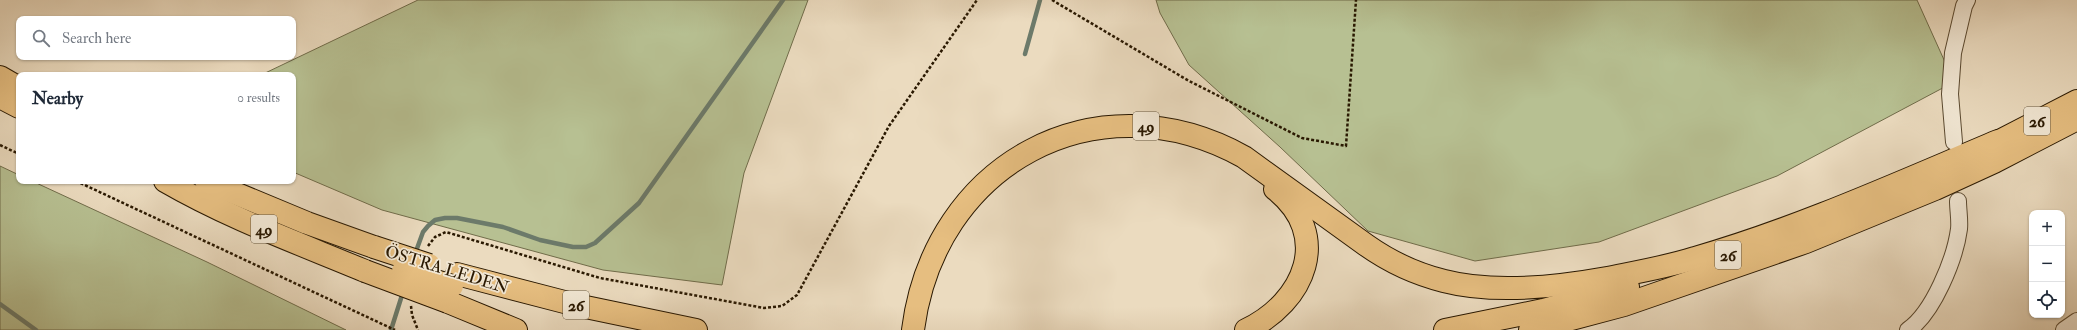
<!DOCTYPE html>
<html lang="en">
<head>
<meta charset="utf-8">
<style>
	body { margin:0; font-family:"IM FELL Double Pica",serif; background:#f2f2f3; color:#1f2937 }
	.controls { position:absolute; right:12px; bottom:12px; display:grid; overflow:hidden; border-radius:8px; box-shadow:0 1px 3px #0004 }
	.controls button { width:36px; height:36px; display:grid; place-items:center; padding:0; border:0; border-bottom:1px solid #e0e1e3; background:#fff; color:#1f2937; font:20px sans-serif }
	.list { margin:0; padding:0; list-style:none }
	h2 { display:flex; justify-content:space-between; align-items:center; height:52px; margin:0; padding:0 16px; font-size:17px }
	h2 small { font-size:13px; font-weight:400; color:#747a83 }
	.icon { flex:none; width:22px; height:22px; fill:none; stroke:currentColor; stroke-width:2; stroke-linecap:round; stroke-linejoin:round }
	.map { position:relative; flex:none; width:2077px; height:330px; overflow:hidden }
	.search { position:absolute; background:#fff; box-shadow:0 1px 3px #0004; left:16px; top:16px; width:280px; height:44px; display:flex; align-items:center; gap:10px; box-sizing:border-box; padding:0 14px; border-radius:8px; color:#747a83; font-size:15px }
	.panel { position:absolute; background:#fff; box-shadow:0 1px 3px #0004; left:16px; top:72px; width:280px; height:112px; border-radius:8px }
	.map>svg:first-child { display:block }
	.green { fill:#b7c092; stroke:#706c4a }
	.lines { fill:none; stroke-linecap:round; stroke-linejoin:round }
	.stream { stroke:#6c7a6a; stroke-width:4.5 }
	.street-casing { stroke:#5a4930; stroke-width:18 }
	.highway-casing { stroke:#291801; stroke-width:24 }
	.path { stroke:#291801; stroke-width:2.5; stroke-dasharray:3 2; stroke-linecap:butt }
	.street { stroke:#f2e8d5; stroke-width:16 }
	.highway { stroke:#e6be80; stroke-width:22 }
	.highway-bridge-casing { stroke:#291801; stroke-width:24; stroke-linecap:butt }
	.highway-bridge { stroke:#e6be80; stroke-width:22 }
	.labels { text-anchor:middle; stroke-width:3.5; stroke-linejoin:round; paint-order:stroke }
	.shield { fill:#f2e8d5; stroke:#655641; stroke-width:1 }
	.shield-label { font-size:16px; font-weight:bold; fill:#291801 }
	.street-label { font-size:17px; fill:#291801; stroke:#f2e8d5 }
</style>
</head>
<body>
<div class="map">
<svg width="2077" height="330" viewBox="0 0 2077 330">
	<rect width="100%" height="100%" fill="#ebdbbf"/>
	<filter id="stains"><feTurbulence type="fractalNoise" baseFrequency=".005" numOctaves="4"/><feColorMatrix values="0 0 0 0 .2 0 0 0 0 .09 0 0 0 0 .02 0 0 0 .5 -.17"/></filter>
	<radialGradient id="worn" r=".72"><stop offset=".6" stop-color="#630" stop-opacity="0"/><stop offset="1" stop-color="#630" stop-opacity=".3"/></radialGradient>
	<g class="green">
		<path d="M418,0h390l-64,173 -22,112 -119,-15 -221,-60 -89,-38v-97h-32z"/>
		<path d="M1156,0h761l37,82 -177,94 -178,66 -124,19 -107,-30 -88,-84 -91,-82 -29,-52z"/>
		<path d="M0,166l19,9v6h13l175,81 139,68h-346z"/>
	</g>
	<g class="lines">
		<g class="stream">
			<path d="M1025,54l15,-54"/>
			<path d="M415,254l8,-22 5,-6 7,-6 10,-2h12l46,9 37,13 33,7h13l9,-4 44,-40 144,-203"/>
			<path d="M0,304l36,26"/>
			<path d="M391,330l12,-38"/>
		</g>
		<g class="street-casing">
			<g id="street">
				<path d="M1954,142l-4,-48 3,-41 11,-47 3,-6"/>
				<path d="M1908,330c25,-17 47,-71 51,-101 1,-9 -1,-19 -1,-28"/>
				<path d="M2064,330l13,-9"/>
			</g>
		</g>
		<g class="highway-casing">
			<g id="highway">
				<path d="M0,77l19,11"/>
				<path d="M0,97l19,10"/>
				<path d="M1986,148l91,-47"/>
				<path d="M165,181c64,37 133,62 200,90"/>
				<path d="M206,181l101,42 67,24"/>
				<path d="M457,274l119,31 120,25"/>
				<path d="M448,302l68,28"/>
				<path d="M913,330c21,-166 183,-255 331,-173l122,88c24,17 50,29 78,36 50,13 113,6 163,-3 30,-6 60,-11 88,-20 104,-30 203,-75 303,-117"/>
				<path d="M1246,330c59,-28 87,-95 29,-141"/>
				<path d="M1445,330l98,-20 85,-23"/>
				<path d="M1530,330l94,-25 182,-63 129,-53 59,-27 83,-43"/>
			</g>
		</g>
		<g class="path">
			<path d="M1052,0l137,81 113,57 44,8 10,-146"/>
			<path d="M0,145l19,9"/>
			<path d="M76,181l319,149"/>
			<path d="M428,246l7,-9 11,-5 154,46 164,30 18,-2 15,-11 92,-169 88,-126"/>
			<path d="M411,306l1,9 6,15"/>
		</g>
		<use href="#street" class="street"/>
		<use href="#highway" class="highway"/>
		<g class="highway-bridge-casing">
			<g id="highway-bridge">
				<path d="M374,247l55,18"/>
				<path d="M365,271l83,31"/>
				<path d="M403,271l49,15"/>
			</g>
		</g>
		<use href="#highway-bridge" class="highway-bridge"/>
	</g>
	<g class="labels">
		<g class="shield">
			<rect x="2024" y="107" width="26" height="28" rx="3"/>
			<rect x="1133" y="112" width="26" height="28" rx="3"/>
			<rect x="251" y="215" width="26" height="28" rx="3"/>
			<rect x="1715" y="241" width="26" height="28" rx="3"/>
			<rect x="563" y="291" width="26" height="28" rx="3"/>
		</g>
		<g class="shield-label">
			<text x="2037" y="127">26</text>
			<text x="1146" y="132">49</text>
			<text x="264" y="235">49</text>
			<text x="1728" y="261">26</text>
			<text x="576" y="311">26</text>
		</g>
		<g class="street-label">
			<text transform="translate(447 269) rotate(17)" y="6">ÖSTRA LEDEN</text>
		</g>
	</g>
	<rect width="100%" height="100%" filter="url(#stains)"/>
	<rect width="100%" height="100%" fill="url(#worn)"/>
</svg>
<div class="controls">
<button>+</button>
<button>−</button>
<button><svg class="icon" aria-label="locate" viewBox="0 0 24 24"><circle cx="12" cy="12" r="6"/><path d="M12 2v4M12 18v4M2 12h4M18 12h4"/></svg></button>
</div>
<div class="search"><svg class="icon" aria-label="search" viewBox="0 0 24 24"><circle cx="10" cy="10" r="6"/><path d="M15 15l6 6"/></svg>Search here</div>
<section class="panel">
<h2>Nearby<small>0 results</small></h2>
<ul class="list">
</ul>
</section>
</div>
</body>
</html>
